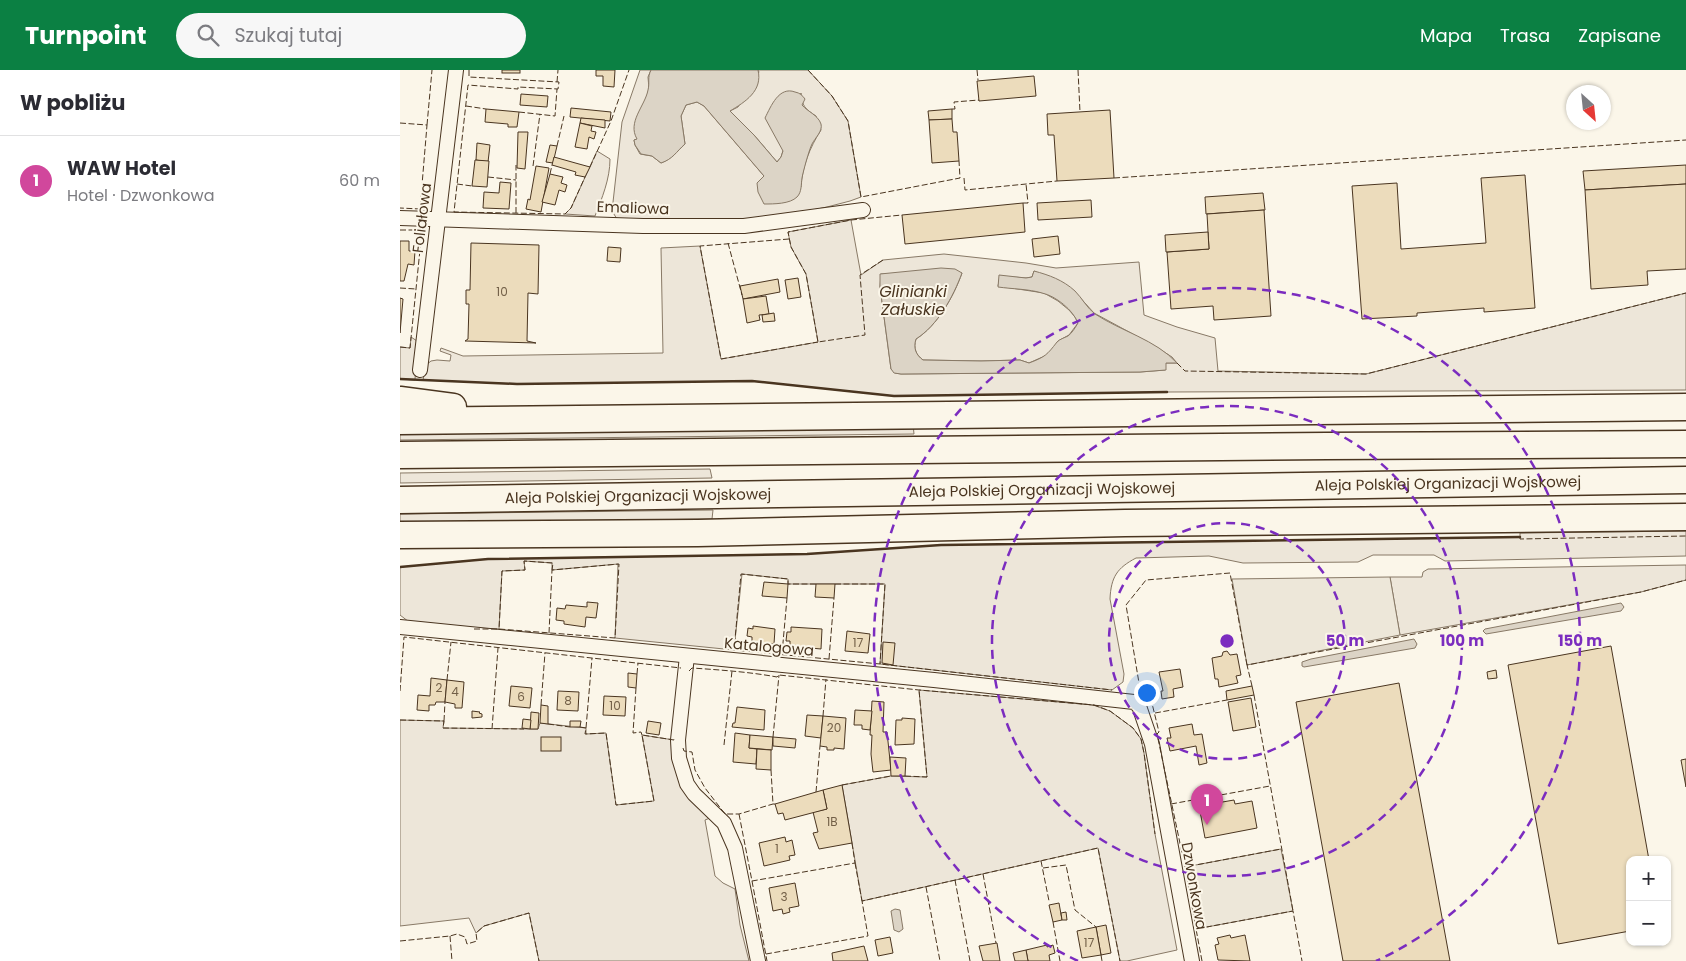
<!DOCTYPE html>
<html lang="pl">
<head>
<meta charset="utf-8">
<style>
	body { margin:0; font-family:Poppins,sans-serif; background:#f7f7f7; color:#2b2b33 }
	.controls { position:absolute; right:15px; bottom:15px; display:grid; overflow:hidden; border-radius:10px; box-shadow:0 1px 4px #0004 }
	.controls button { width:45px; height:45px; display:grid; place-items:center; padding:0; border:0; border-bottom:1px solid #e1e1e2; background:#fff; color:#2b2b33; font:25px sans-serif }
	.compass { position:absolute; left:1166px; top:15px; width:45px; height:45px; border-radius:50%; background:#fff; box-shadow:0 1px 4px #0004; rotate:153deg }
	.you { position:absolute; left:746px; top:622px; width:18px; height:18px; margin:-12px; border:4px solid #fff; border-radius:50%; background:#1a73e8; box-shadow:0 0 0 8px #1a73e833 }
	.badge { display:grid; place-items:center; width:32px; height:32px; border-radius:50%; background:#0b8043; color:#fff; font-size:16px; font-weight:700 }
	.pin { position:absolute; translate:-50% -41px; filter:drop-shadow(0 1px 2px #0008) }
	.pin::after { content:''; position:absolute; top:26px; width:18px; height:15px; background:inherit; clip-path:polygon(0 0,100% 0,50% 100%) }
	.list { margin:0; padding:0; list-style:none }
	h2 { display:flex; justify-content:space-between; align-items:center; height:65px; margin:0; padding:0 20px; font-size:21px }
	h2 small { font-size:16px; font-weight:400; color:#7c7c81 }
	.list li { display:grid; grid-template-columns:32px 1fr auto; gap:15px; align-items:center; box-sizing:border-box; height:90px; padding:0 20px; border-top:1px solid #e1e1e2 }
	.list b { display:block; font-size:19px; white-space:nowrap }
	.list p { margin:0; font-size:16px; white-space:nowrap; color:#7c7c81 }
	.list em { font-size:16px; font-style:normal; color:#7c7c81 }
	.icon { flex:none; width:28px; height:28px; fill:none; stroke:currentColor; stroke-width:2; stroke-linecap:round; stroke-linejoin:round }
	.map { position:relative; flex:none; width:1286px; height:891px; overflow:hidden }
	header { display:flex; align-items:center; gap:30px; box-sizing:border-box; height:70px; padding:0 25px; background:#0b8043; color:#fff }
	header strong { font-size:24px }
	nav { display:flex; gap:28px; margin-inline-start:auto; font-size:18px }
	.search { width:350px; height:45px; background:#f7f7f7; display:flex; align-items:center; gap:12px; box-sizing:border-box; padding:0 18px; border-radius:28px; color:#7c7c81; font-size:19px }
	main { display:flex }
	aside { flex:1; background:#fff }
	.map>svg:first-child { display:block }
	.green { fill:#ede6d9; stroke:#887966; fill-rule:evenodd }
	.parking { fill:#ede7d9; stroke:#887966 }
	.water { fill:#dcd4c6; stroke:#887966 }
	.building { fill:#ecdcbc; stroke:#4a3520 }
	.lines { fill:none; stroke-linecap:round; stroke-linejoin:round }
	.minor-casing { stroke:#4a3520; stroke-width:16 }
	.motorway-casing { stroke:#4a3520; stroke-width:29 }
	.minor { stroke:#fbf6e9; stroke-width:14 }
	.motorway { stroke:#fbf6e9; stroke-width:26 }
	.fence { stroke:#4a3520; stroke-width:1; stroke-dasharray:6 2.5; stroke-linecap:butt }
	.wall { stroke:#4a3520; stroke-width:2.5 }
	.ring { fill:none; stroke:#7b2cbf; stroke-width:2.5; stroke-dasharray:9 6 }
	.labels { text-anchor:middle; stroke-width:4; stroke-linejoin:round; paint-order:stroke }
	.number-label { font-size:12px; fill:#725f47 }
	.street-label { font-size:15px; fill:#4a3520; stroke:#fbf6e9 }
	.water-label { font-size:16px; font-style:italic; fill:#4a3520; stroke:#fbf6e9 }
	.centre { fill:#7b2cbf; stroke:#fbf6e9; stroke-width:2.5 }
	.ring-label { font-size:15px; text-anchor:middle; font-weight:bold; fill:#7b2cbf; stroke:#fbf6e9; stroke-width:4; stroke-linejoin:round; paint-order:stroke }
</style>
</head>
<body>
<header>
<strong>Turnpoint</strong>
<div class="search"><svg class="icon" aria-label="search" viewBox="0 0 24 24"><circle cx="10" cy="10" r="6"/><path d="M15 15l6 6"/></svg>Szukaj tutaj</div>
<nav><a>Mapa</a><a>Trasa</a><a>Zapisane</a></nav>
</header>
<main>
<aside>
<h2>W pobliżu<small></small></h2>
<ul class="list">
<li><span class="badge" style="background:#d1479c">1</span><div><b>WAW Hotel</b><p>Hotel · Dzwonkowa</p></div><em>60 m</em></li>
</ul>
</aside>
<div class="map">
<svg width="1286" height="891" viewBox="0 0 1286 891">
	<rect width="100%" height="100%" fill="#fbf6e9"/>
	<g class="green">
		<path d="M240,0h11l-3,7 1,12 -11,50 -4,1 1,5 5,9 12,2 9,7c12,-5 15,-11 24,-19l-4,-28 5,-11 11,-3 7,4 60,70 37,11c1,-20 9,-40 20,-57l-5,-14c-11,-7 -14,-10 -15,-23l-20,64 -4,5 -23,-27 -24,-24 8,-4 21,-35 -1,-2h50l24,26 16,25 13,76 -11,4 -23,6 -53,11 -31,3 -126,-2 -5,-8 10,-89z"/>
		<path d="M197,81l13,8c0,20 -8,39 -15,57l-30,-2 6,-6z"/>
		<path d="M451,150l10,55 22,-15 61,-6 82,9 30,5 83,-6 5,53 33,12 38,11 3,33 148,3 320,-81v97l-519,2 -273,4 -142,-15 -235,3 -94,-4 3,-15 5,-4 6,-1 13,1 1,-6 -11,-4 1,-3 22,8 200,-3 -2,-105 39,-2 21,113 97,-17 -12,-68 -15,-27 -3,-15zM634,201l40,20 20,22 59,32 19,12 5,6h-12v7l-25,2 -239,2 -6,-1 -4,-4 -11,-82 1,-13 81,-1c-8,23 -25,53 -46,66 -3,9 0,16 7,21l58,1 39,-1 9,3 18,-8 8,-7 3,-7 11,-6 9,-12 -3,-6 -6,-7 -11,-9 -14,-8 -46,-7 2,-10 26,2 6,-1z"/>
		<path d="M11,267l6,4 -2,39 -15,-1v-32l10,1z"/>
		<path d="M513,354l1,10 -514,6v-8z"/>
		<path d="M310,399l2,9 -312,5v-10z"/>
		<path d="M313,440l-1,9 -312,4v-9z"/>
		<path d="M1286,461v25l-241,5 -11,-6h-61l-15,7 -115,1 -34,-7 -73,2c-19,10 -25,19 -26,41l14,75 -1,8 -11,8 -232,-26 5,-80h-97v-5l-46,-5 -8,76 -119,-12 3,-74 -66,6v-7l-28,-2 1,9 -23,1 -3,58h-39l-47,-4 -13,-10v-48l88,-8 319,-5 134,-9 579,-8v-4z"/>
		<path d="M1286,495v15l-45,12 -241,43 -10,-58h32l1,-5 5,-3z"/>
		<path d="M519,620l174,15 17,6 23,17 8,11 3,14 11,81 22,116 -50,11h-7l-22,-113 -236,53 -20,-116 49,-9 36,1z"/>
		<path d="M0,650l44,1 -1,7 95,1 2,-6 46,5v6l20,-1 10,72 38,-4 -12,-66 32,5 36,78 -5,2 10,56 8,7 12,6 5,36 9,36h-210l-10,-48 -45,13 -8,7 -7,-15 -69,8z"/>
	</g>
	<g class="parking">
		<path d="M990,507l10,58 -153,30 -15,-86z"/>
		<path d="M881,779l12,62 -97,18 -11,-62z"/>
	</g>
	<g class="water">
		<path d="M251,0h107c5,21 -13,32 -28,41l24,24 23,27 4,-5 2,-6 -18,-33c6,-12 14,-32 30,-26 5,1 7,3 10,7l-3,6c6,7 16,10 19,19 2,7 -6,14 -9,20 -3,6 -9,28 -10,34 -1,6 0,14 -5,19 -7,7 -23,7 -33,7l-6,-12 -1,-9 7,-7 -60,-70 -7,-4 -11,3 -5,11 4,28c-9,8 -12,15 -24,19l-9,-7 -11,-2 -6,-9 -1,-5 3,-1c-10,-17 8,-33 11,-49 2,-8 -1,-12 3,-20z"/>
		<path d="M541,198l14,1 7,4c-9,24 -24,52 -46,66 -3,9 0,16 7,21l58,1 39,-1 9,3c16,-6 18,-8 28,-21 3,-3 7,-4 11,-6 4,-3 7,-8 10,-13 -5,-13 -22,-27 -36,-30 -13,-4 -30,-4 -44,-6l1,-12 27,3 6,-1 2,-6c15,4 29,9 41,20 7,7 12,17 20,23 26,17 61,26 82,49h-11v7l-26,2 -239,2 -7,-1 -3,-4 -11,-82v-13z"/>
		<path d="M1221,533l3,4 -3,4 -135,23 -3,-3 2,-2z"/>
		<path d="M1014,569l3,5 -2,4 -111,19 -2,-1v-4l9,-3z"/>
		<path d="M495,839l5,1 3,19 -4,3 -5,-2 -3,-19z"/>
	</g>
	<g class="building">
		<rect x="102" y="0" width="18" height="3"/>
		<path d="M196,0h19l-1,17 -11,-1v-10h-7z"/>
		<path d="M634,6l2,20 -57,5 -2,-20z"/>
		<path d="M121,24l27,2 -1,11 -27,-2z"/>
		<path d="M171,38l40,4 -1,9 -40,-4z"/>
		<path d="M86,39l33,3 -2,15h-9v-3l-23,-2z"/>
		<path d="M552,39v10l-23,1 -1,-9z"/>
		<path d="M710,40l4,68 -57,3 -3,-46h-6l-1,-21z"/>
		<path d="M181,48l24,2v8l-25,-5z"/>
		<path d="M552,49l1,13h4l2,29 -27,2 -3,-43z"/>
		<path d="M180,53l12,3 -1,5 5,1 -2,7 -5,-2 -2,12 -12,-2z"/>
		<path d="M118,62h10l-3,37 -8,-1z"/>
		<path d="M77,73l13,2 -2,17 -12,-2z"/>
		<path d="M150,75l7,1 -4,17 -7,-1z"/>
		<path d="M154,87l25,7 11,3 -5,10 -10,-2 1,-3 -24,-7z"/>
		<path d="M75,90l14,1 -2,26 -15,-1z"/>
		<path d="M1286,95v19l-101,6 -2,-19z"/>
		<path d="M136,96l13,2 -8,44 -15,-3 2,-10 2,1z"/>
		<path d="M150,104l13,3 -2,6 6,2 -2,7 -6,-2 -4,15 -13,-3z"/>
		<path d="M1125,105l10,133 -51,4v-4l-67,5v3l-55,3 -10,-133 45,-3 4,66 85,-6 -5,-65z"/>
		<path d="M100,112l11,1 -2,26 -26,-1 1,-16 15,1z"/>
		<path d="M1286,114v85l-39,2 1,14 -57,4 -6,-99z"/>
		<path d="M863,123l2,17 -59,4 -1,-17z"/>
		<path d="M691,130l1,17 -54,3 -1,-17z"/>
		<path d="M623,133l2,29 -120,12 -3,-29z"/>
		<path d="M864,140l7,106 -57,4 -1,-14 -42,3 -4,-57 42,-3 -2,-35z"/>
		<path d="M808,162l1,17 -43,3 -1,-17z"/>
		<path d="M658,166l2,18 -26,3 -2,-18z"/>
		<path d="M0,171h9v10h6l-1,14 -6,-1 -4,17h-4z"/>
		<path d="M71,173l68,2 -1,49 -10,-1 -1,48 9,2 -71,-2 3,-2 1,-35h-3v-14h4z"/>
		<path d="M208,177l13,1 -1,14 -13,-1z"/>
		<path d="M398,208l3,19 -13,2 -3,-19z"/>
		<path d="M378,209l2,13 -37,7 -3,-13z"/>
		<path d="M366,226l3,18 -10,1 1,5 -13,3 -4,-24z"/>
		<path d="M0,228l3,1 -3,34z"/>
		<path d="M374,243l1,8 -12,1 -1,-7z"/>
		<path d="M364,512l24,2 -1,14 -25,-2z"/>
		<path d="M416,514h19l-1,14 -19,-1z"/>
		<path d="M187,532l11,1 -2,15 -10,-1 -1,10 -21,-3v-3l-8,-1 1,-12 8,1 1,-4 21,2z"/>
		<path d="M353,556l22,3 -1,15 -22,-1v-6l-5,-1 1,-8 5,1z"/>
		<path d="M391,557l31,2 -1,20 -31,-3v-5h-4l1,-9h4z"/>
		<path d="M447,561l23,3 -2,19 -23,-2z"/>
		<path d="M483,572l12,1 -2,22 -11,-2z"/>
		<path d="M1211,576l38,214h-19v71l-72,13 -50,-279z"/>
		<path d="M827,581l3,4 7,-1 4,21 -5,1 2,7 -19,4 -1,-8h-3l-3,-21 10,-2 1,-4z"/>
		<path d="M780,599l3,18 -10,2 1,8 -12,2 -1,-8h2l-4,-19z"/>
		<path d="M1096,600l1,8 -9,1 -1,-7z"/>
		<path d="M228,603l9,1 -1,14 -8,-1z"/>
		<path d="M31,608l16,2 -2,22h-9l-1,3h-6v6l-12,-1 1,-15 12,1z"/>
		<path d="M47,610l17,2 -2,26h-7v-4l-10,-2z"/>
		<path d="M999,613l51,278h-107l-47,-259z"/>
		<path d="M111,616l21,2 -2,20 -21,-2z"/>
		<path d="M852,616l2,9 -27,5 -1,-9z"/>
		<path d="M158,621l21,1 -1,19 -21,-1z"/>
		<path d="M204,626l22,1 -1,19 -22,-1z"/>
		<path d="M851,628l5,29 -23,4 -5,-29z"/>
		<path d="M472,631l12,1 -1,30h4l4,38 -18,2 -2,-18 1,-19h-2z"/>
		<path d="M141,635l7,1v18l-8,-1z"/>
		<path d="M337,637l28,3 -1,20 -32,-3 1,-4h2z"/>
		<path d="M455,640l17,1 -2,19 -8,-1v-4h-8z"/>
		<path d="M72,641l8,1 -1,1 3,1v3l-10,1z"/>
		<path d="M131,642l8,1 -1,16h-8z"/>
		<path d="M407,645l16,1 -2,22 -16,-2z"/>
		<path d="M423,646l23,2 -2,31 -10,-1v2h-7v-3l-7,-1z"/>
		<path d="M502,648l13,1 -1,25 -19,1 1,-25h6z"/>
		<path d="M123,649l8,1 -1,9 -8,-1z"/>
		<path d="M170,651h11l-1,6h-10z"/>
		<path d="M248,651l13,2 -2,12 -13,-2z"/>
		<path d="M792,654l2,11 8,-1 5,29 -8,2 -3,-19 -26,5 -3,-13h4l-2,-10z"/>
		<path d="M335,663l15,2 -1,13 8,1 -1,15 -23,-2z"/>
		<path d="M350,665l23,2 -1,13 -23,-2z"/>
		<rect x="141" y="667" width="20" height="14"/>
		<path d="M373,667l23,2 -1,9 -22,-2z"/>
		<path d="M357,679l14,1v20l-15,-1z"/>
		<path d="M490,687l16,1 -1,18h-14z"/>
		<path d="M1286,689v28l-5,-27z"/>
		<path d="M442,715l10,58 -33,6 -6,-16 5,-1 -5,-20 14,-3 -4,-19z"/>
		<path d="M423,720l4,19 -42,11 -2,-7 -5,1 -3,-10z"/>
		<path d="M834,730l1,4 17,-3 5,27 -52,10 -5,-27 11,-2v-5z"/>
		<path d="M385,767l1,5 6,-2 3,15 -6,1 1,4 -26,6 -5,-23z"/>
		<path d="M395,813l4,23 -10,2 1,4 -7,2 -1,-5 -9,2 -4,-23z"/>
		<path d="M659,833l3,17 -9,2 -4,-17z"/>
		<path d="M666,842l1,8h-5l-1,-7z"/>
		<path d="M706,855l5,28 -10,2 -5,-28z"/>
		<path d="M696,857l5,28 -19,3 -5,-27z"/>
		<path d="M830,865l1,3 14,-3 5,26 -32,-1 -3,-15 4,-1 -2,-6z"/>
		<path d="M490,867l3,16 -15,3 -3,-16z"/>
		<path d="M597,873l3,18h-17l-4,-15z"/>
		<path d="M647,875v2l6,-2 2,8 -6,2 1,6h-22l-2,-11z"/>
		<path d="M464,876l4,15h-35l-1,-8z"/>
		<path d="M626,880l2,11h-13l-2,-8z"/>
	</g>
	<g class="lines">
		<g class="minor-casing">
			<g id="minor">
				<path d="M0,148l243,8h101l119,-16"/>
				<path d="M20,300l36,-300"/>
				<path d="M0,557l534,53 200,22 5,4 13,38 40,217"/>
				<path d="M287,586l-9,84 1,18 8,26 7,10 30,29 11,25 23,113"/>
			</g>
		</g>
		<g class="motorway-casing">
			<g id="motorway">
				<path d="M0,330l53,7"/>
				<path d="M0,351l1286,-14"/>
				<path d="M0,385l927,-9 359,-2"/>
				<path id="s1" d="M0,430l1286,-20"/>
				<path d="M0,465l298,-2 427,-10 561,-6"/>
			</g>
		</g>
		<use href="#minor" class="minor"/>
		<use href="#motorway" class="motorway"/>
		<g class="fence">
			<path d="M69,0v7l90,5 -1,7 -40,-2v2l-50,-4 -14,127 111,2 6,-6 14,-31"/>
			<path d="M408,0l24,26 16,25 13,76 99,-19 -1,-17"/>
			<path d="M577,0l1,10"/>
			<path d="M678,0l2,42"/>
			<path d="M157,12l1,-12"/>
			<path d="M66,36l20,3"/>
			<path d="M552,39h3l-1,-7 25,-2"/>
			<path d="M119,42l36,4 2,-27"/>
			<path d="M0,53l27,2 -7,84 -20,-1"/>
			<path d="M27,55l5,-55"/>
			<path d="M157,76l7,-30"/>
			<path d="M133,96l7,-52"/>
			<path d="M190,97l21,-46 18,-51"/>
			<path d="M150,104l2,-9"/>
			<path d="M88,107l28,3"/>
			<path d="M564,108l1,12 92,-9"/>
			<path d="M714,108l572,-38"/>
			<path d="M57,114l15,2"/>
			<path d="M623,133h5l-2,-19"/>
			<path d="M116,143v-48"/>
			<path d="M0,160h22l-12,118 -10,-1"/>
			<path d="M389,169l-89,7 21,113 97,-17"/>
			<path d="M328,173l14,52"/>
			<path d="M483,190l-23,15 5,60 -47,7 -12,-68 -15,-27 -3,-15 63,-12 51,-5"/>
			<path d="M0,218l16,1"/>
			<path d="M777,293l8,8 181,3 320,-81"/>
			<path d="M1120,467v2l166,-3"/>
			<path d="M416,514h-28v-5l-47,-5 -7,76 146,14 232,26"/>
			<path d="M435,514h50l-5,80"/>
			<path d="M74,559h25"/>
			<path d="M149,563l3,-63 67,-6 -4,74 -116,-9 3,-58 23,-1 -1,-9 29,2 -1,7"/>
			<path d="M382,584l5,-56"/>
			<path d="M429,589l5,-61"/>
			<path d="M847,595l-17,-92 -84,7 -20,25 14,84 8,-2 11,45 -2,2 28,133 96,-18"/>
			<path d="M289,601l3,-3c29,2 58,4 85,9l2,-2 140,15 175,15 16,6 23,17 8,11 3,14 11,81"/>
			<path d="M237,604l1,-11"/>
			<path d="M47,610l4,-38"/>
			<path d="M852,616l-5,-21 394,-73 45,-12"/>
			<path d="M236,618l-3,45 8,-1 1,3"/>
			<path d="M0,621l4,-54 277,31"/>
			<path d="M854,625l39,216"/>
			<path d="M141,635l4,-52"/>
			<path d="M755,643l72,-13"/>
			<path d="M423,646l3,-37"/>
			<path d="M0,650l44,1 -1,7 81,1"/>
			<path d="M44,651l1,-19"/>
			<path d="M148,654l22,3"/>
			<path d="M180,657l6,1 -1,6 21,-1 10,72 38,-4 -12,-66 32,5v-2"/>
			<path d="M186,658l6,-70"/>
			<path d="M92,659l6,-81"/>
			<path d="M373,667l6,-62"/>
			<path d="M324,675l8,-74"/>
			<path d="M283,678l1,3 8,1 3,18 10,18 20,26h14l34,-10"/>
			<path d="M371,700l2,34h2"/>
			<path d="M505,706l22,1 -8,-87"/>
			<path d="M442,715l49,-9"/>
			<path d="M416,722l4,-46"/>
			<path d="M771,734l99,-18"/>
			<path d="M339,744l13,67 103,-18 -3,-20"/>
			<path d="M641,791l8,40"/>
			<path d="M455,793l7,38"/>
			<path d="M643,798l23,-3 9,45 21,17"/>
			<path d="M583,804l13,69"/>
			<path d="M555,810l15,81"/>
			<path d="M352,811l15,80"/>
			<path d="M526,817l14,74"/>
			<path d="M653,852l7,39"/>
			<path d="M50,866l2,25"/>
			<path d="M0,871l50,-5 7,-2 8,3 2,7 10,-3 -1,-8 8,-7 45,-13 10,48"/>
			<path d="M366,884l102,-18 -6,-35 236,-53 22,113"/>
			<path d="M701,885l1,6"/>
			<path d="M802,891l-6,-32 97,-18 9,50"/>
		</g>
		<g class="wall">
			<path d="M0,309l117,5 235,-3 142,15 273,-4"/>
			<path d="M0,497l88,-8 319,-5 134,-9 579,-8"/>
		</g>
	</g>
	<g class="ring">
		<circle cx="827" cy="571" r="118"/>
		<circle cx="827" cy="571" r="235"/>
		<path d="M678 891A353 353 0 1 1 976 891"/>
	</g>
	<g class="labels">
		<g class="number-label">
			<text x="102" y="226">10</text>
			<text x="458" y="577">17</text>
			<text x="39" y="622">2</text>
			<text x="55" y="626">4</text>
			<text x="121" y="631">6</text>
			<text x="168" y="635">8</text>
			<text x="215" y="640">10</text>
			<text x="434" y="662">20</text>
			<text x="432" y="756">1B</text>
			<text x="377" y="783">1</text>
			<text x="384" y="831">3</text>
			<text x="689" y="877">17</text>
		</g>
		<g class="street-label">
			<text transform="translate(233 138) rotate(2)" y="5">Emaliowa</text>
			<text transform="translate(22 148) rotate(-83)" y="5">Foliałowa</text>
			<text dy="5" stroke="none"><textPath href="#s1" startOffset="1048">Aleja Polskiej Organizacji Wojskowej</textPath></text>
			<text dy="5" stroke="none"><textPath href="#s1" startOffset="642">Aleja Polskiej Organizacji Wojskowej</textPath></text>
			<text dy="5" stroke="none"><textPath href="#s1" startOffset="238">Aleja Polskiej Organizacji Wojskowej</textPath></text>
			<text transform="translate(369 577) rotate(5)" y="5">Katalogowa</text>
			<text transform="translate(794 816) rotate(80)" y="5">Dzwonkowa</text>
		</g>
		<g class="water-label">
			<text x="513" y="227">Glinianki<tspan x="513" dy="18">Załuskie</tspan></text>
		</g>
	</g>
	<circle cx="827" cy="571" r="8" class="centre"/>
	<g class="ring-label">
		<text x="945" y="576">50 m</text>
		<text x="1062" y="576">100 m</text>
		<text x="1180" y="576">150 m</text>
	</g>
</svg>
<div class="controls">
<button>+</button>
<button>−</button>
</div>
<svg class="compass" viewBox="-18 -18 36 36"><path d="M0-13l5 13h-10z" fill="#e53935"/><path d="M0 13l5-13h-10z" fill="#7c7c81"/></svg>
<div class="you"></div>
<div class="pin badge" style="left:807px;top:755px;background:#d1479c">1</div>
</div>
</main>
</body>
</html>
